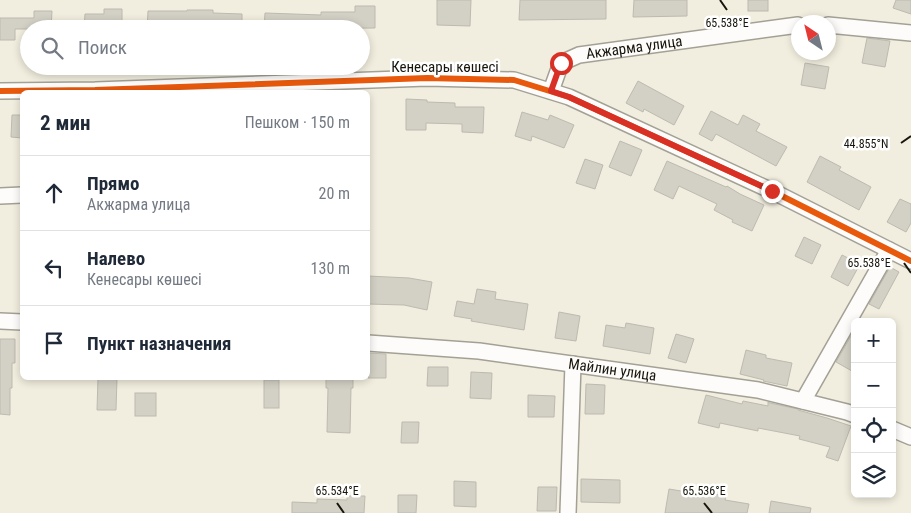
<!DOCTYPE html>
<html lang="ru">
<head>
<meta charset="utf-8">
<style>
	body { margin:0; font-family:"Roboto Condensed",sans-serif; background:#f2f2f3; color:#1f2937 }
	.controls { position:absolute; right:15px; bottom:15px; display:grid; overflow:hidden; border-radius:8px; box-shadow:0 2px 8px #0003 }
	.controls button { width:45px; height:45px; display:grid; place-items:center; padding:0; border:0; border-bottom:1px solid #e0e1e3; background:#fff; color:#1f2937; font:25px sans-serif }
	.compass { position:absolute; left:791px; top:15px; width:45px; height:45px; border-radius:50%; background:#fff; box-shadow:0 2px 8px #0003; rotate:325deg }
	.stop { position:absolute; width:15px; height:15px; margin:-11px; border:4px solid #d93025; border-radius:50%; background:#fff }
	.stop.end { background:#d93025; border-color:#fff; box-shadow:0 1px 5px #0008 }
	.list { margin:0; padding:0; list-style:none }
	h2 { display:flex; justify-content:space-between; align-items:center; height:65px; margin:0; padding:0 20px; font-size:21px }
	h2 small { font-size:16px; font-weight:400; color:#747a83 }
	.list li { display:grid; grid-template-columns:32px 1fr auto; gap:15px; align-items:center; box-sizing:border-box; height:75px; padding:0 20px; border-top:1px solid #e0e1e3 }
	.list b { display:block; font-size:19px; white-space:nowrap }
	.list p { margin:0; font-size:16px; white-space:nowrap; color:#747a83 }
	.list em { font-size:16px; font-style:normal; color:#747a83 }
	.icon { flex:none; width:28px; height:28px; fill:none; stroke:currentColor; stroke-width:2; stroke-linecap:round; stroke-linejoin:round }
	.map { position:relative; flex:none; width:911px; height:513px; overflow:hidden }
	.search { position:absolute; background:#fff; box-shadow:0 2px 8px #0003; left:20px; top:20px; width:350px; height:55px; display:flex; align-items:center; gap:12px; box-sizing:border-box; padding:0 18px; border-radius:28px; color:#747a83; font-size:19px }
	.panel { position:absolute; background:#fff; box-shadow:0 2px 8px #0003; left:20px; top:90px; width:350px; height:290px; border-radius:8px }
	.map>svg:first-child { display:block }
	.building { fill:#d3d0c5; stroke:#bdbaaf }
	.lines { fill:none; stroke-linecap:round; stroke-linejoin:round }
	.minor-casing { stroke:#a3a195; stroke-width:18 }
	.minor { stroke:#fdfcfa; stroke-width:15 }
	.cycleway-casing { stroke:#fff; stroke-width:9 }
	.cycleway { stroke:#e8590c; stroke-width:6 }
	.route { stroke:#d93025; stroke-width:6 }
	.ticks { fill:none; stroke:#17150c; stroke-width:2 }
	.labels { text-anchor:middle; stroke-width:5; stroke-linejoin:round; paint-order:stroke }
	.street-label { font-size:15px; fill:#17150c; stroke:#fff }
	.ticks-label { font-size:12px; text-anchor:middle; fill:#17150c; stroke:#fff; stroke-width:5; stroke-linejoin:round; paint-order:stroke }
</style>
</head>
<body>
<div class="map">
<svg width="911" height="513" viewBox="0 0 911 513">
	<rect width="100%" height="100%" fill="#f1eedf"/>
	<g class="building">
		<path d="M437,0h34l-1,26 -33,-1z"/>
		<path d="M520,0h86v19l-87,1z"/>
		<path d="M634,0h53v16l-54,1z"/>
		<rect x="748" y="0" width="20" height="11"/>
		<path d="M896,0h15v14l-18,-6z"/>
		<path d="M355,6h20v22l-111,1 1,-16 56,2v-3h34z"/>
		<path d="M104,9h18v20h-38l1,-15h19z"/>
		<path d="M187,10h26v3l29,1v15h-95l1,-18h39z"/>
		<path d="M34,11h18l-1,18h-36v11h-15v-22h34z"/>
		<path d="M867,38l23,3 -5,26 -23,-4z"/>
		<path d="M805,63l24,4 -4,22 -24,-4z"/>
		<path d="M638,81l46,25 -10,19 -30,-16 -1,3 -17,-9z"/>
		<path d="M406,99l21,1v2l28,1v4h29l-1,26 -21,-1v-8l-36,-1v7h-20z"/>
		<path d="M711,111l27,14 5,-10 17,9 -4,7 31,16 -11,19 -60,-32 -4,7 -13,-7z"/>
		<path d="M522,112l26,8 2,-5 24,10 -10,23 -32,-12 -1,5 -16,-5z"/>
		<path d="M12,115h10v23l-11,-1z"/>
		<path d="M620,141l22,9 -11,26 -22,-9z"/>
		<path d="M820,156l21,11 -2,3 32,17 -12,23 -52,-28z"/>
		<path d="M585,159l18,6 -8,24 -19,-6z"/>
		<path d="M667,161l59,26 1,-1 13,8 24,11 -12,26 -20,-9 1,-2 -19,-10 3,-6 -38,-18 -6,13 -19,-9z"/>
		<path d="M900,199l11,5v19l-5,9 -19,-10z"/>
		<path d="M804,237l17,8 -9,19 -17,-8z"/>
		<path d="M842,255l18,9 -12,22 -17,-9z"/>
		<path d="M890,267l9,5 -20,37 -10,-5z"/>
		<path d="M368,276l41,2 23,4 -5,28 -23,-5 -36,-1z"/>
		<path d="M477,289l19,3 -1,7 33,5 -4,26 -53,-9 1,-2 -18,-3 3,-15 17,3z"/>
		<path d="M559,312l21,4 -4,25 -21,-3z"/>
		<path d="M626,323l28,5 -4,26 -47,-8 3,-21 19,3z"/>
		<path d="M855,329v37l-3,5 -16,-9z"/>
		<path d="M676,334l18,5 -8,24 -18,-5z"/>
		<path d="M0,339h15v24h-3v25h-2v27l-10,-1z"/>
		<path d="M746,350l20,5v3l26,5 -5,23 -24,-5 1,-1 -24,-6z"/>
		<path d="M368,353l18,1v24h-18z"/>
		<path d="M428,367h20v19h-21z"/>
		<path d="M471,372l21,1 -1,26 -21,-1z"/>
		<path d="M98,378h19l-1,32h-19z"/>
		<path d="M326,378h27v10h-2l-1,45 -23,-1 1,-44h-2z"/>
		<rect x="264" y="380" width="15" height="28"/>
		<path d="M586,384l19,1 -1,29h-19z"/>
		<rect x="135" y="393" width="21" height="23"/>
		<path d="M528,395l27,1 -1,21h-26z"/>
		<path d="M706,395l36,9 1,-3 25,5v-4l2,1 28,6v1l29,8 24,8 -13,35 -12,-4 4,-10 -31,-8 1,-3 -42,-8v3l-38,-8 -1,5 -21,-5z"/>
		<path d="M402,422h17l-1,21h-17z"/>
		<path d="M581,479l39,1v23l-39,-1z"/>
		<path d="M454,481l22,1v25l-22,-1z"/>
		<path d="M538,487h19l-1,24h-19z"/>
		<path d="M669,489l30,5 1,-2 26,4 -1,4 24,4 -2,9h-82z"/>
		<path d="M398,495h19l-1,18h-18z"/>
		<path d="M347,496h18l-1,17h-72v-11l25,1v-4l30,1z"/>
		<path d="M771,501l40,7 -1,5h-41z"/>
	</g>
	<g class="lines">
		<g class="minor-casing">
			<g id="minor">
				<path d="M828,25l83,8"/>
				<path d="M0,91l95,-1 332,-12 87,2 55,17 203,94 139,70"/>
				<path id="s1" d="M551,91l10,-28 18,-8 219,-30"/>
				<path d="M0,196l22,-1"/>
				<path d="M0,321l22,1"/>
				<path id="s2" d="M368,343l111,8 279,39 89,22 8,3"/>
				<path d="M803,401l86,-151"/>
				<path d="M892,429l19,8"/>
				<path d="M568,513l5,-149"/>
			</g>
		</g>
		<use href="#minor" class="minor"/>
		<g class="cycleway-casing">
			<path id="cycleway" d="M0,91l95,-1 332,-12 87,2 55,17 203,94 139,70"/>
		</g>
		<use href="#cycleway" class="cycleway"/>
	</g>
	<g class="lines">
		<path class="route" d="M561,63l-10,28 18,6 203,94"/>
	</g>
	<path class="ticks" d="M720,0l7,10M901,143l10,-7M904,263l7,10M337,503l7,10M704,503l8,10"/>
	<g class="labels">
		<g class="street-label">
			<text dy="5" stroke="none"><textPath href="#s1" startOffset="105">Акжарма улица</textPath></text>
			<text x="445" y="72">Кенесары көшесі</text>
			<text dy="5" stroke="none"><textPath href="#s2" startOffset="246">Майлин улица</textPath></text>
		</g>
	</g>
	<g class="ticks-label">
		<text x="727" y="27">65.538°E</text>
		<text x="866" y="148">44.855°N</text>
		<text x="869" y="267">65.538°E</text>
		<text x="337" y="495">65.534°E</text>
		<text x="704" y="495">65.536°E</text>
	</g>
</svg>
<div class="controls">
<button>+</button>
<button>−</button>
<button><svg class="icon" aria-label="locate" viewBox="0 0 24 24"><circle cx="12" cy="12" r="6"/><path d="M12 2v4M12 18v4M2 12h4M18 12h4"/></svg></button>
<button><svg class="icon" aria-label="layers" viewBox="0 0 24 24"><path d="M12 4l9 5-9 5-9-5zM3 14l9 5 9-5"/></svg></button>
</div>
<svg class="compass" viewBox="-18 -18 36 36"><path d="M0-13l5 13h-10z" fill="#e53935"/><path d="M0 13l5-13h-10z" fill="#747a83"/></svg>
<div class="stop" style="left:561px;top:63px"></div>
<div class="stop end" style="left:772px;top:191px"></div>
<div class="search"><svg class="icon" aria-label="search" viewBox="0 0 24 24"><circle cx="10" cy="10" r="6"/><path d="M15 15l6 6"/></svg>Поиск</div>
<section class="panel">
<h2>2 мин<small>Пешком · 150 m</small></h2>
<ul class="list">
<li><svg class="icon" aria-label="ahead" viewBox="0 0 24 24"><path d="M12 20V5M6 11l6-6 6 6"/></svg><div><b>Прямо</b><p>Акжарма улица</p></div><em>20 m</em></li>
<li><svg class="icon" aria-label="left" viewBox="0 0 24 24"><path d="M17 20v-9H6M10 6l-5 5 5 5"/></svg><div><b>Налево</b><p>Кенесары көшесі</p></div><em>130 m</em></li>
<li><svg class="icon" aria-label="arrive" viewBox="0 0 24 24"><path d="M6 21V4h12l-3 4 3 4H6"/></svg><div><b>Пункт назначения</b></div></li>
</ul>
</section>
</div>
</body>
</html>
